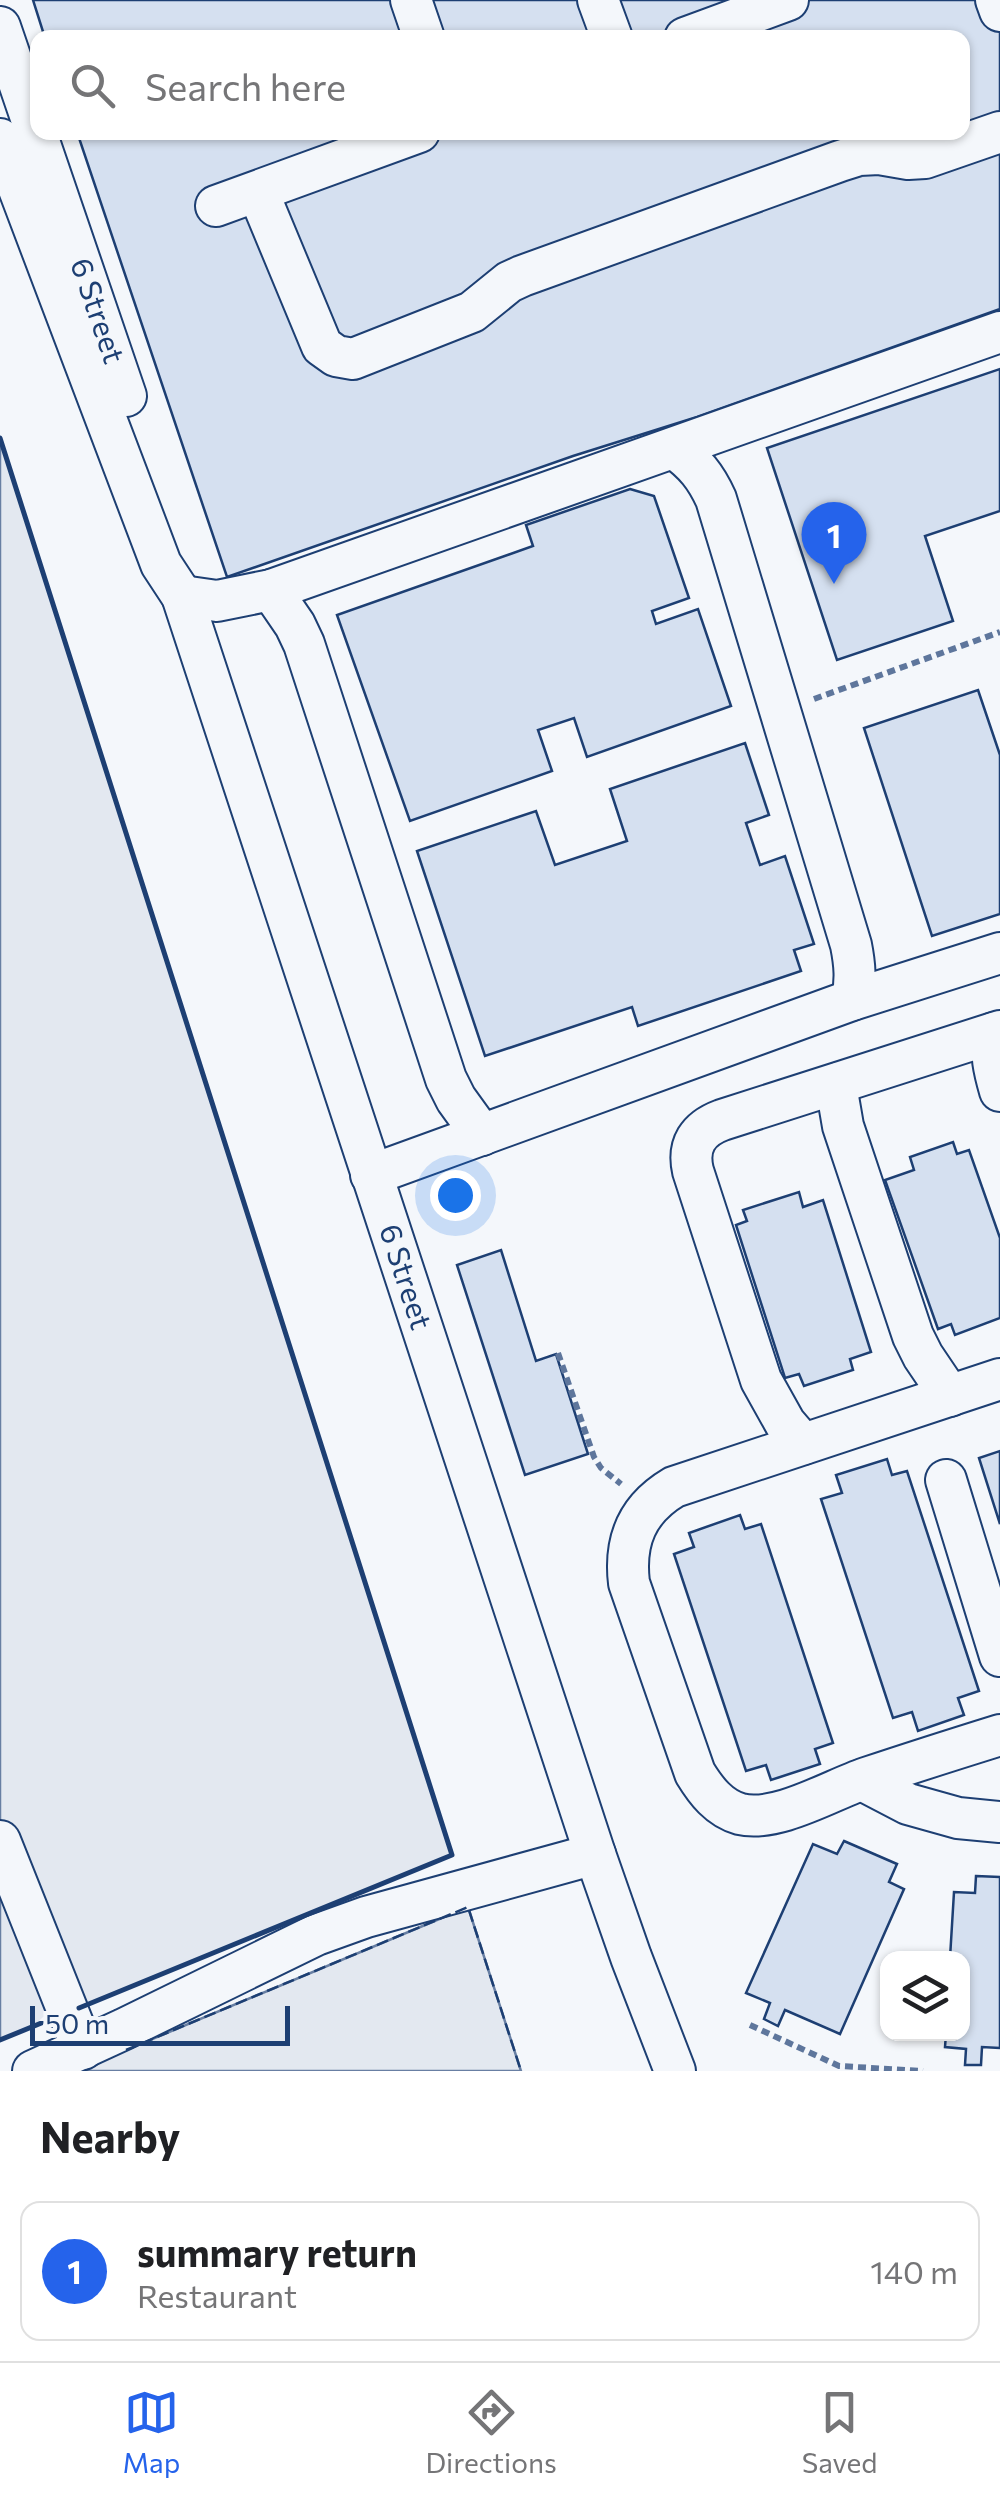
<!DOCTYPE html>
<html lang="en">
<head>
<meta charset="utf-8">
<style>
	body { margin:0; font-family:Commissioner,sans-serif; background:#f2f2f2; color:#202124 }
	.controls { position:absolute; right:30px; bottom:30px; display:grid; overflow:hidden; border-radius:20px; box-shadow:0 2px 8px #0004 }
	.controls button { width:90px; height:90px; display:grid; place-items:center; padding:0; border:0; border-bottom:2px solid #e0e0e0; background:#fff; color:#202124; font:50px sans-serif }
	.scale { position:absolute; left:30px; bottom:25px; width:260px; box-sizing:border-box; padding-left:10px; border:5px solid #1d3f73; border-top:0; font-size:28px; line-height:35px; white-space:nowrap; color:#1d3f73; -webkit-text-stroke:8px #f4f7fb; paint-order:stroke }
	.you { position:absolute; left:455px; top:1195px; width:35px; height:35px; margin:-25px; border:8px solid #fff; border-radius:50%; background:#1a73e8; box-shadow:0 0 0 15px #1a73e833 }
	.badge { display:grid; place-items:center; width:65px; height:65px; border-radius:50%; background:#2563eb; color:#fff; font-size:32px; font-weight:700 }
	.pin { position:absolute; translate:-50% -82px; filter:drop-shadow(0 2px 5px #0008) }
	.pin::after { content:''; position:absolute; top:52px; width:35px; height:30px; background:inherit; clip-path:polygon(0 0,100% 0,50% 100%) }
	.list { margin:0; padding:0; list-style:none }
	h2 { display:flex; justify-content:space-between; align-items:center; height:130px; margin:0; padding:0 40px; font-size:42px }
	h2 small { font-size:32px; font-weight:400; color:#757577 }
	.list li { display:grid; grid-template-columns:65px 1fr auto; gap:30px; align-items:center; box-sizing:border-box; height:140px; margin:0 20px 20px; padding:0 20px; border:2px solid #e0e0e0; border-radius:20px }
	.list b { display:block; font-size:38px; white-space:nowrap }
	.list p { margin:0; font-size:32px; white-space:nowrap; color:#757577 }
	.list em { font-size:32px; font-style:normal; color:#757577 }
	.icon { flex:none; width:55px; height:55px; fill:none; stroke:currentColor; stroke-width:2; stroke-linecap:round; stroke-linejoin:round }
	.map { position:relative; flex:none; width:1000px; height:2071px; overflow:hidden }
	.search { position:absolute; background:#fff; box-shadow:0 2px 8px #0004; left:30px; right:30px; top:30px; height:110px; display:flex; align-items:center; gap:25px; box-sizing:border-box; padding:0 35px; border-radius:20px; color:#757577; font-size:38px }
	.sheet { height:290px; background:#fff }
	nav { display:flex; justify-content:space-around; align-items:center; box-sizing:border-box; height:140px; border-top:2px solid #e0e0e0; background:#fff; font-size:28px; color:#757577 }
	nav a { display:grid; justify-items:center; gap:5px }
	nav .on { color:#2563eb }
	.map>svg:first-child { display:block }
	.parking { fill:#e3e8f0; stroke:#687fa3; stroke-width:2.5 }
	.building { fill:#d5e0f0; stroke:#1d3f73; stroke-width:2.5 }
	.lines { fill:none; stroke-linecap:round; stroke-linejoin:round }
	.minor-casing { stroke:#1d3f73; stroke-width:44 }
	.path { stroke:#5e769c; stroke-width:6; stroke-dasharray:8 5; stroke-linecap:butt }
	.minor { stroke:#f4f7fb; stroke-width:40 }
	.fence { stroke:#1d3f73; stroke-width:2.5; stroke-dasharray:12 5; stroke-linecap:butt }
	.wall { stroke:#1d3f73; stroke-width:5 }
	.labels { text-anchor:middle; stroke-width:8; stroke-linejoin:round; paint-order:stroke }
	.street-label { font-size:30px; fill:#1d3f73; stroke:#f4f7fb }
</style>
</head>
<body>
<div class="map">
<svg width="1000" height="2071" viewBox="0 0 1000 2071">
	<rect width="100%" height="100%" fill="#f4f7fb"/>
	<g class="parking">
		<path d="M0,438l452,1417 -452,185z"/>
		<path d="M468,1907l53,164h-445z"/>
	</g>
	<g class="building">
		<path d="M33,0h967v309l-303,108 -124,39 -346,121 -150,-445h885v-94h-917z"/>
		<path d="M1000,369v142l-75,25 28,85 -116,39 -70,-212z"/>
		<path d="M630,489l24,7 35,102 -37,13 4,13 42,-15 33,97 -144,51 -13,-39 -36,12 14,41 -142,50 -73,-206 196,-69 -7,-21z"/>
		<path d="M978,690l22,65v159l-68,22 -68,-208z"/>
		<path d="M745,743l24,72 -23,8 14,42 25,-9 29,88 -20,6 7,21 -163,55 -6,-19 -147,49 -68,-205 119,-40 19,54 72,-24 -17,-52z"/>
		<path d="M953,1142l4,12 12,-4 31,88v80l-45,17 -4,-11 -13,5 -53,-149 29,-10 -4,-13z"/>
		<path d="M799,1192l4,15 20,-7 48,152 -21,7 3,11 -49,16 -5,-12 -14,4 -49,-153 11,-4 -4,-11z"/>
		<path d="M501,1250l35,111 20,-7 32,100 -63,21 -68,-210z"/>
		<path d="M1000,1451v73l-21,-66z"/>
		<path d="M887,1459l5,16 15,-4 72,220 -21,7 6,17 -46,16 -6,-19 -19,6 -72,-219 21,-6 -6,-18z"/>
		<path d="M740,1515l5,14 16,-5 72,219 -18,6 5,15 -49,16 -5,-15 -20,6 -72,-217 20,-7 -5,-14z"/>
		<path d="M844,1841l53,23 -8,18 15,7 -64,145 -55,-24 -7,16 -14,-7 6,-16 -24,-10 67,-149 24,10z"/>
		<path d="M976,1876l24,1v171l-18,-1 -1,18h-16l1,-16 -21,-2 1,-13h16v-76h-12l4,-66 21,1z"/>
	</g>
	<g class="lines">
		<g class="minor-casing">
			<g id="minor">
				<path d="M411,0l13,38"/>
				<path d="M598,0l14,38"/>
				<path d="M996,0l4,11"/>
				<path d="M0,27l126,369"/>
				<path d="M685,38l103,-38"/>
				<path d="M0,139l161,425 21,32 413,1258 36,103 44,114"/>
				<path d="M258,192l64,154 14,10 17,3 119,-47 37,-30 13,-6 318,-115 19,-6 20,-1 29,5 17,-1 75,-26"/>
				<path d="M216,206l203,-74"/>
				<path d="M674,448c21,15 32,29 42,51l135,446c4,20 5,35 1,55"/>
				<path d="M271,590l24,35 9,19 142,435 10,20 26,36"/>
				<path d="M182,596l35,5 54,-11 729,-258"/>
				<path d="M994,1033c-4,21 0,37 6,58"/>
				<path d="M839,1083l-1,14 5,29 70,210 10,20 27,40"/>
				<path d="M371,1175l481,-175 148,-47"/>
				<path d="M1000,1379l-326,108c-37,22 -50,54 -45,96l66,190c11,18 24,35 45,41 37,9 91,-24 126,-36 45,-15 89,-29 134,-43"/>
				<path d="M803,1444l-18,-21 -24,-43 -68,-209c-6,-26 5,-42 29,-51l278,-89"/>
				<path d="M946,1480l54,176"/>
				<path d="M862,1780l46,24 50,14 42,4"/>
				<path d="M0,1841l83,208"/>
				<path d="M33,2071l91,-42 192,-94 50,-18 229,-63"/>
			</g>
		</g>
		<g class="path">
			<path d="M814,699l186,-67"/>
			<path d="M558,1353l36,104 7,11 20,16"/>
			<path d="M750,2025l89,41 84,5"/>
		</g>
		<use href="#minor" class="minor"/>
		<path class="fence" d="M126,2050l342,-143 53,164"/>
		<g class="wall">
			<path d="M0,438l452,1417 -373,153"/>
			<path d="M0,2040l56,-23"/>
		</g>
	</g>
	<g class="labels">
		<g class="street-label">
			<text transform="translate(97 311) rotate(71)" y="10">6 Street</text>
			<text transform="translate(405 1277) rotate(72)" y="10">6 Street</text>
		</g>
	</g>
</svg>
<div class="controls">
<button><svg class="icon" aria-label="layers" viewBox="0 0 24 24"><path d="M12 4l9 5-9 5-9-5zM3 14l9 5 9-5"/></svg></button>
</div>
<div class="scale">50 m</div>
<div class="you"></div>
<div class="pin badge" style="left:834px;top:584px">1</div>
<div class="search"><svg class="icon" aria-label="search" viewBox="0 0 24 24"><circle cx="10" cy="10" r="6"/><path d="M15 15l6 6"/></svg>Search here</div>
</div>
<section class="sheet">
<h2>Nearby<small></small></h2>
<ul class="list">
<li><span class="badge">1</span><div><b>summary return</b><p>Restaurant</p></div><em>140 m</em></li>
</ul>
</section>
<nav>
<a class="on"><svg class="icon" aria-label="map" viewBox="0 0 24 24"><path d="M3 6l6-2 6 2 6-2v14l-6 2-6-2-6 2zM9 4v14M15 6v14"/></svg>Map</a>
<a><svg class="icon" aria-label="directions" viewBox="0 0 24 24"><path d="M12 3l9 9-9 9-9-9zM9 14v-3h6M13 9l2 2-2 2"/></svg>Directions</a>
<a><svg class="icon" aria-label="saved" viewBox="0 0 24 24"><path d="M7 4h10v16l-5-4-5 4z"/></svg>Saved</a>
</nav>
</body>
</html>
